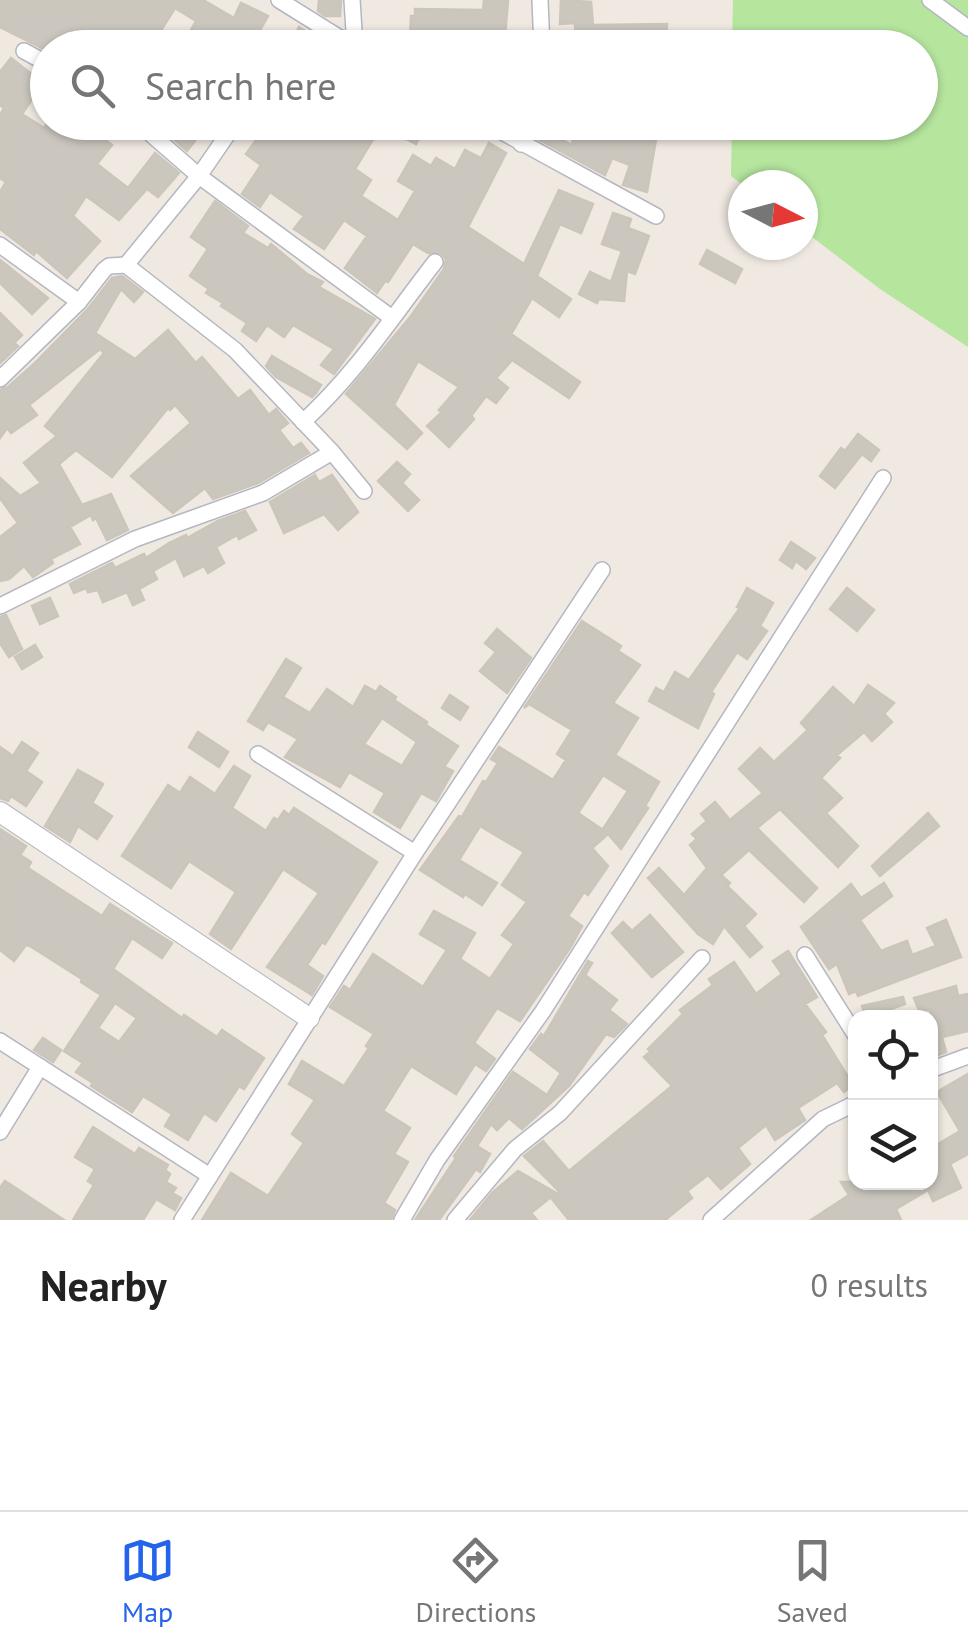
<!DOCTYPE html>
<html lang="en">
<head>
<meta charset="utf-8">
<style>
	body { margin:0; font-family:"PT Sans",sans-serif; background:#f2f2f2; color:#222 }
	.controls { position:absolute; right:30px; bottom:30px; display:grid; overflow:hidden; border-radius:20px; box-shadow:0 2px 8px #0004 }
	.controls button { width:90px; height:90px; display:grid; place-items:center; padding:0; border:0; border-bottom:2px solid #e0e0e0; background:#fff; color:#222; font:50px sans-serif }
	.compass { position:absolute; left:728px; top:170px; width:90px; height:90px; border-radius:50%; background:#fff; box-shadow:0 2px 8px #0004; rotate:96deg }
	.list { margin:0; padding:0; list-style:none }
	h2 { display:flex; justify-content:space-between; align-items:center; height:130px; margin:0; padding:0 40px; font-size:42px }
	h2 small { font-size:32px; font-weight:400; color:#767676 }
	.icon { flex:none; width:55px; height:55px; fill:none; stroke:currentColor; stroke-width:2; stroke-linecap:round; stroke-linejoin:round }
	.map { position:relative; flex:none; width:968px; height:1220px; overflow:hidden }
	.search { position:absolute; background:#fff; box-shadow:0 2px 8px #0004; left:30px; right:30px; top:30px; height:110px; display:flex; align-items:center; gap:25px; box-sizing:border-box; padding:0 35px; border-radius:55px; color:#767676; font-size:38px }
	.sheet { height:290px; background:#fff }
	nav { display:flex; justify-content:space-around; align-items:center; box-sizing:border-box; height:140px; border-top:2px solid #e0e0e0; background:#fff; font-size:28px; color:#767676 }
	nav a { display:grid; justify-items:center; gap:5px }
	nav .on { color:#2563eb }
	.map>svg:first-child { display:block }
	.green { fill:#b6e59e }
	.building { fill:#cbc7bf; stroke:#cbc5ba; stroke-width:2.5; fill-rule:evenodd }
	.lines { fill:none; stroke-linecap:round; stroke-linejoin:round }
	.minor-casing { stroke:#b4b7c1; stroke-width:18 }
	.tertiary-casing { stroke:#b4b7c1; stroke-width:22 }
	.minor { stroke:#fff; stroke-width:15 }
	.tertiary { stroke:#fff; stroke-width:20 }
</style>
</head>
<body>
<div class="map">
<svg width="968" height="1220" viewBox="0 0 968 1220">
	<rect width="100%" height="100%" fill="#efe9e1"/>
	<path class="green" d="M733,0h235v347l-88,-58 -77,-59v-45h-60l-12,-9 1,-53 188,-1v-74l-188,-1z"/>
	<g class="building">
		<path d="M0,0h203l31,18 7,-15 27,13 -16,28 -17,-9 -6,13h-48l15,-27 -21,-13 -25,40h-102v3l-48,-24z"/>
		<path d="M319,0h22l-1,16h-15l-7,-5z"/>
		<path d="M484,0h24l-4,48h-91l1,-8h-4l1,-24h4v-7l68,1z"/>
		<path d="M561,0l30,2 2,23 74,-1 -2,24h-23v-6l-66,2 -1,-21 -15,1z"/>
		<path d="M299,27l20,13 -5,8h-26z"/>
		<path d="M11,58l32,25 -21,31 22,14 4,-6h47l-4,8 21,15 -15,19 31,24 27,-35 24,20 -21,24 -11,-8 -28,31 -33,-24 -13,20 27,25 -33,37 -31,-27 -2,4 -34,-26v-37l6,-10 -6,-4v-63l4,-7 -4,-3v-33z"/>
		<path d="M269,122h158l-11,22 -35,-18 -26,43 16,11 -10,16 37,24 17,-29 -17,-10 15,-26 18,11 5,-8 19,11 10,-19 16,8 8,-15 17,10 -38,74 56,37 35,-74 34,14 -12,29 -21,-9 -23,52 34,23 -12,18 -27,-19 -21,36 69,48 -11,16 -57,-38 -16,18 12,10 -12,15 -10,-7 -15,20 3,3 -25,28 -22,-21 15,-14 -3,-2 20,-23 -41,-26 -24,44 28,28 -15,16 -61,-55 65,-78 33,-47 2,-10 -5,-6h-13l-15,-9 -25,38 -3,-1 -8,12 -32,-25 22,-32 -23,-16 -20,29 -30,-20 10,-13 -34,-24 -10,15 -18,-13 19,-29 -15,-11z"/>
		<path d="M575,122l64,3 1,-3h19l-12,70 -24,-7 7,-20 -18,-7 -7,17 -69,-37 4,-10 32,17z"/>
		<path d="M175,123l20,18 -8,10 -20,-18z"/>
		<path d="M215,201l33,25 -5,7 25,15 3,-4 36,30 16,8 -4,5 56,32 -41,55 -13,-9 13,-16 -41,-24 -9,12 -17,-12 -11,16 -14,-10 5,-8 -26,-17 2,-3 -17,-10 3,-4 -19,-13 18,-27 -17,-12z"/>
		<path d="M613,213l18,6 -3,9 21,8 -14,38 -8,-3 -3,30 -25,-2 -2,4 -18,-9 11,-22 21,10 11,-31 -20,-7z"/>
		<path d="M707,250l35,19 -7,14 -35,-19z"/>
		<path d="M0,260l48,38 -16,16 -32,-31z"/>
		<path d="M122,276l21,16 -9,10 -13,-13 -26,44 40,26 33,-29 28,33 6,-6 36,42 12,-9 19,25 7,-6 12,14 -9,7 14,18 8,-5 8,10 -51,30 -45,16 -8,-11 -32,25 -42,-37 60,-53 -16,-18 -5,5 -2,-2 -56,69 -36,-27 -17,14 23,41 29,-11 17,36 -21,10 -11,-22 -3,2 -2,-5 -21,12 10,17 -29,15 2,4 -20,14 -9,-11 -15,13 -9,2v-44l18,-14 -18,-25v-20l20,18 21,-13 -17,-20 33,-27 -12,-10 59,-73 -4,-4 -71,56 8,10 -26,18 -4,-5 -7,10v-48l8,-3 27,-24 52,-53 25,-32z"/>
		<path d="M0,313l22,22 -8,8 4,3 -18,17z"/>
		<path d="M272,356l49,29 -5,8 -4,4 -36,-20 -10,-11z"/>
		<path d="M858,434l21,16 -8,11 -9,-7 -27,34 -15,-12 21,-28 4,3z"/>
		<path d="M397,462l13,12 -8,9 17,17 -11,11 -30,-30z"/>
		<path d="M315,475l4,7 13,-7 26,37 -20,18 -14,-16 -40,19 -14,-31z"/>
		<path d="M245,511l11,19 -17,9 -2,-4 -21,12 8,16 -16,10 -4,-7 -20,10 -8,-18 -23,13 4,8 -18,10 5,11 -11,5 -6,-13 -24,10 -5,-12 -10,2 -2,-4 -12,5 -4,-9 42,-21 3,5 29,-14 2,4 23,-15 17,-8 1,3 31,-17z"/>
		<path d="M791,542l24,16 -9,11 -10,-8 -4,7 -12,-8z"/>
		<path d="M747,588l26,15 -13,23 7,5 -20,28 -10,-7 -26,40 3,2 -16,34 -49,-27 7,-13 8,4 11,-20 14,8 51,-72 -3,-1z"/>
		<path d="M847,588l27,22 -17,21 -27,-22z"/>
		<path d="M50,598l8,18 -18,8 -8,-18z"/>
		<path d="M6,615l16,34 -13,8 -9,-14v-26z"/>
		<path d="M582,621l39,25 -3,5 22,14 -27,38 25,15 -23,37 44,27 -14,24 3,2 -27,41 -13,-15 -16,14 16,18 -20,29 -4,-3 -16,24 14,10 -12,22 -50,73 -23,-13 -23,35 21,16 -9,12 -11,-7 -19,30 -45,-28 -28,45 27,17 -16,26 14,8 -24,41 11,7 -4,10h-189l29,-47 37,23 36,-53 -12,-9 23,-34 -26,-16 13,-23 42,25 25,-38 -3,-2 8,-12 -44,-27 14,-21 6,4 23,-36 50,33 24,-37 -27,-16 14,-23 41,22 -15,26 30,20 24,-35 -12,-9 25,-33 -25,-17 22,-33 -44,-26 -21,34 38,23 -15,22 -17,-11 -2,3 -43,-27 39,-54 3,1 21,-36 3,1 12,-19 -7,-4 8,-12 54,33 13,-20 -9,-6 15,-24 -43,-26 -5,4zM603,775l25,16 -25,38 3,3 -28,-19z"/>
		<path d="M497,629l34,29 -24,35 -27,-22 16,-19 -11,-9z"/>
		<path d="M35,645l7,12 -20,12 -7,-12z"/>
		<path d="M286,659l15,9 -18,29 27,16 17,-24 26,18 12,-21 11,6 4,-6 16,11 -2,3 33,22 -1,3 32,21 -14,21 9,4 -17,30 -15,-8 -21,35 -26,-16 11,-19 -36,-21 -9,15 -55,-30 13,-18 -30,-17 -5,8 -15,-9zM382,718l35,24 -15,24 -38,-22z"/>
		<path d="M868,685l26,18 -10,11 8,8 -20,19 -8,-9 -27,23 3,3 -19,20 21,20 -16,15 32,33 -20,21 -58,-58 -23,19 60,60 -13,14 -55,-52 -28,25 9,8 -3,3 29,28 -12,12 18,21 -12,10 -26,-31 -11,18 -15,-10 -50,-56 11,-10 25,27 23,-27 -17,-23 7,-6 -5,-5 15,-13 -6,-7 14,-12 15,18 33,-27 -24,-24 21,-21 14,14 34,-32 -7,-7 32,-36 21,19z"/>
		<path d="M450,695l18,12 -8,13 -18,-12z"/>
		<path d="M198,732l30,20 -9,15 -30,-20z"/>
		<path d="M22,742l16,11 -12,18 16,11 -16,24 -15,-10 -3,5 -8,-3v-51l13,9z"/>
		<path d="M234,766l16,10 -18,32 34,23 8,-13 4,2 6,-9 5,4 5,-7 83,54 -52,82 -3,-2 -15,23 16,11 -11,19 -45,-28 52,-74 -36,-24 -52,80 -21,-15 26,-42 -47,-31 -18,27 -49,-32 46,-71 12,8 10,-16 25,17z"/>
		<path d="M78,770l25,14 -11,19 20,13 -15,23 -19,-13 -8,16 -25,-16z"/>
		<path d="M928,813l11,13 -59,50 -8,-10z"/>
		<path d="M0,829l26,17 -6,9 11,7 -3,6 23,15 51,33 8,-12 62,39 -10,15 -30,-20 -19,31 69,49 2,-3 33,22 5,-7 42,28 -20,31 -5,-3 -23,35 -12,-8 -16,27 -23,-14 7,-12 -29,-18 -11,16 -41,-26 2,-3 -17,-11 7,-9 -19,-12 37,-56 -20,-13 1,-3 -52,-33 -4,-1 -12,16 -14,-11zM115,1003l22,15 -18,24 -21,-14z"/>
		<path d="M884,883l8,13 -32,24 21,31 26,-10 5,14 24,-9 -9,-18 19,-8 15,37 -103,39 -2,-5 -7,3 -12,-30 -8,5 -28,-42 50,-43 10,14z"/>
		<path d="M650,915l33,37 -31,25 -40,-44 11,-11 9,9z"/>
		<path d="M788,951l29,46 -12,7 21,28 -4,3 31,50 -9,7 -7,-9 -39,25 7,12 -30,20 -9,-15 -28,23 12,16 -29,25 -13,-14 -21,16 5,7 -27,22h-96l-17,-21 7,-8 -35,-35 19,-15 26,30 103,-85 -28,-29 7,-6 -3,-2 35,-35 -3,-4 33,-25 -4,-6 25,-17 22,32 26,-20 -9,-13z"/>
		<path d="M588,961l4,2 -7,12 32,25 -8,10 18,14 -13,13 -8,-3 -37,52 -47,43 -13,-11 -12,12 -6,-6 -14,22 13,8 -10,18 -4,-3 -37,51h-24l41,-62 -2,-2 59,-84 34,23 14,-22 -31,-24 11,-15 3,2z"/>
		<path d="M956,986l2,10 10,-2v37l-26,6 4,15 -16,6v-49l-10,4 -6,-15z"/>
		<path d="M903,997l2,7 -39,14 -4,-12z"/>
		<path d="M43,1038l18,12 -8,12 -19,-12z"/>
		<path d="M968,1074v80l-18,10 11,24 -28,13 -5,-11 -32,19 5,11h-90l38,-25 -8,-13h89v-33l30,-18 -23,-39z"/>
		<path d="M93,1127l42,27 4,-6 29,17 -3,5 5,4 -4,8 10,6 -4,5 9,5 -6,12 -19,-11 -13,21h-70l21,-35 -6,-4 7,-12 -20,-12z"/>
		<path d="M518,1171l38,22 -25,20 6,7h-67l22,-27z"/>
		<path d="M5,1181l59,39h-64v-32z"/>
	</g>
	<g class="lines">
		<g class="minor-casing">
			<g id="minor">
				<path d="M279,0l77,48"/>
				<path d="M352,0l3,47"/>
				<path d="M540,0l2,48"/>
				<path d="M930,0l38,28"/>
				<path d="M24,51l24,13"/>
				<path d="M236,122l-37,54 193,142"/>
				<path d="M484,122l172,94"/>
				<path d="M521,144l9,-22"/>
				<path d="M0,245l79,57"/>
				<path d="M126,265l73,-89 -62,-54"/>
				<path d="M0,379l79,-77 25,-32 5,-4 17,-1 109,85 97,102 32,39"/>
				<path d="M303,422c54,-50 87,-102 132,-160"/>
				<path d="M0,606l135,-67 128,-46 69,-41"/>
				<path d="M258,754l157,99"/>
				<path d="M805,955l51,81"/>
				<path d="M0,1041l210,135"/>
				<path d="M930,1070l38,-14"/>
				<path d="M0,1132l40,-65"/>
				<path d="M182,1220l233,-367 187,-283"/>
				<path d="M402,1220l35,-60 106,-149 340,-533"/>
				<path d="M455,1220l60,-71 45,-36 142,-155"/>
				<path d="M711,1220l112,-101 33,-16"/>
			</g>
		</g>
		<g class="tertiary-casing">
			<path id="tertiary" d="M0,812l309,206"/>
		</g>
		<use href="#minor" class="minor"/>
		<use href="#tertiary" class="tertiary"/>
	</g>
</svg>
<div class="controls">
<button><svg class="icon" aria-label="locate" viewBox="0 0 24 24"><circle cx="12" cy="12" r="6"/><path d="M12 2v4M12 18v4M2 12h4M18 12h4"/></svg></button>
<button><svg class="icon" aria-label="layers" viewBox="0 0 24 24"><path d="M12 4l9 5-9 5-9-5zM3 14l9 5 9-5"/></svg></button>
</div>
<svg class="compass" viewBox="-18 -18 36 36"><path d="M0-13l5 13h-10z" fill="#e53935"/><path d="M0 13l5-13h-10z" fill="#767676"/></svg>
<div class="search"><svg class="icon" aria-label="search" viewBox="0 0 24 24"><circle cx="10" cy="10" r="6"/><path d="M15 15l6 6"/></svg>Search here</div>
</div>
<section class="sheet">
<h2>Nearby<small>0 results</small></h2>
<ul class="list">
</ul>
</section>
<nav>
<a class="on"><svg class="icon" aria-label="map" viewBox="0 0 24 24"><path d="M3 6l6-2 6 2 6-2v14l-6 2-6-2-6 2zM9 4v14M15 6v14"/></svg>Map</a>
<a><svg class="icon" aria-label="directions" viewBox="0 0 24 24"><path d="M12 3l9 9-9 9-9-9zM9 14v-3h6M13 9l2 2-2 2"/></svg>Directions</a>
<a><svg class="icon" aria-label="saved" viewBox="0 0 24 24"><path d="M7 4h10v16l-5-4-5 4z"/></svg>Saved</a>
</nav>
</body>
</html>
